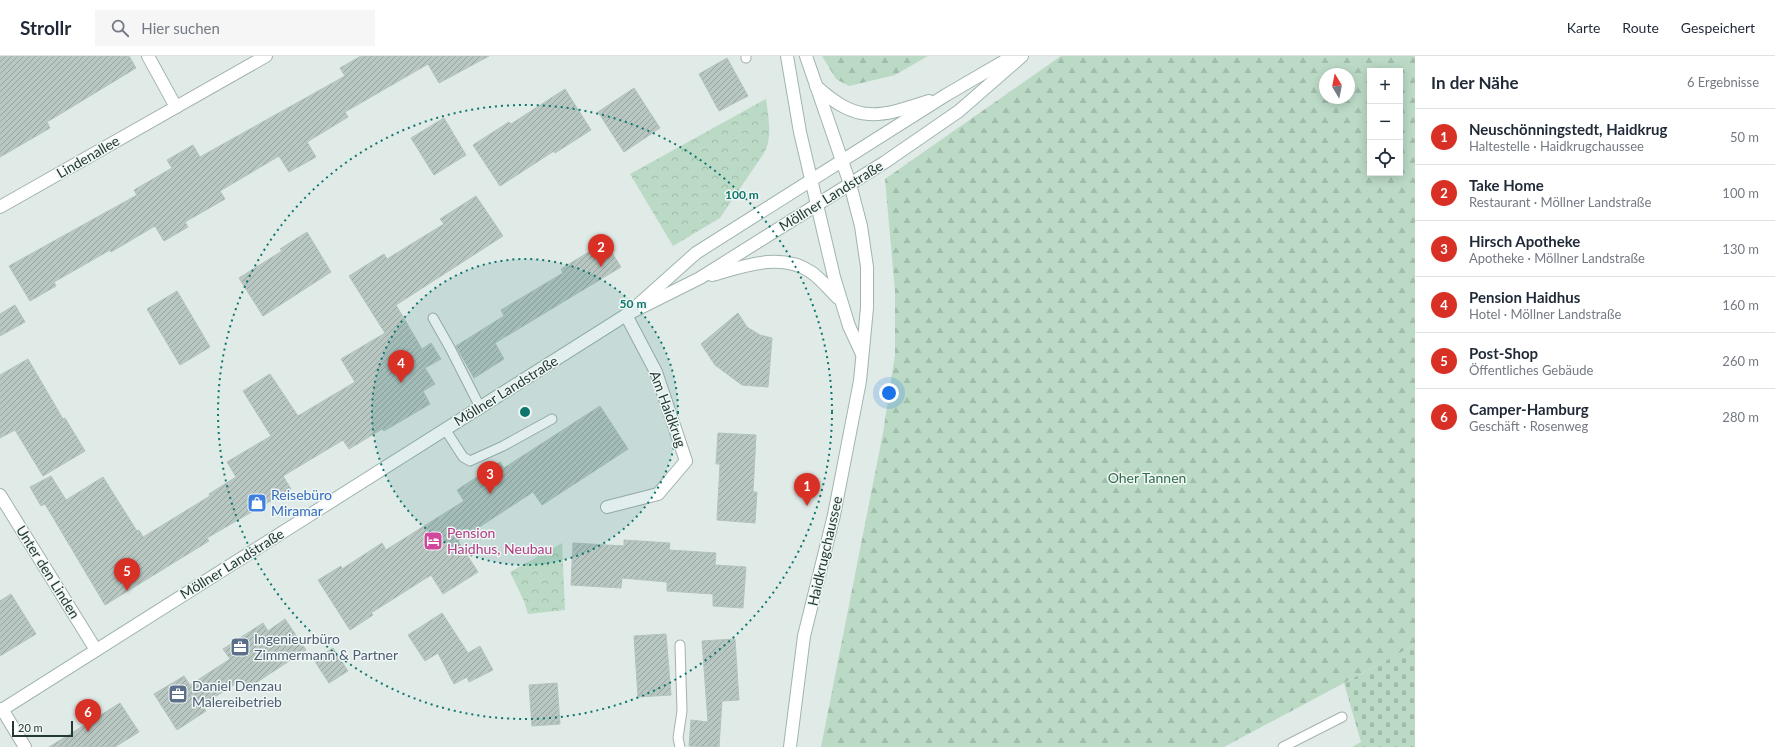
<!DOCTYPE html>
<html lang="de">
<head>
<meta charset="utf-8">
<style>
	body { margin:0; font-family:Lato,sans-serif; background:#f6f6f7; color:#1f2937 }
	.controls { position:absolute; right:12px; top:12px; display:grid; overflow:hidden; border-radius:0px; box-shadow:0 2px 10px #0003 }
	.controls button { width:36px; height:36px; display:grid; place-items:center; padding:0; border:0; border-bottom:1px solid #e0e1e3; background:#fff; color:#1f2937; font:20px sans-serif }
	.compass { position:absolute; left:1319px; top:12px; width:36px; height:36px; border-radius:50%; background:#fff; box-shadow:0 2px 10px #0003; rotate:350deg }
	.scale { position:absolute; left:12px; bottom:10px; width:61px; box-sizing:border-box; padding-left:4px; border:2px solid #223935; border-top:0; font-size:11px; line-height:14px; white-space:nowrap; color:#223935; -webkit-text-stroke:3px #f0f7f4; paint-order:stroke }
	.you { position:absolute; left:889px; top:337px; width:14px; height:14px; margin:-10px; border:3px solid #fff; border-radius:50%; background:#1a73e8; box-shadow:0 0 0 6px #1a73e833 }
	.badge { display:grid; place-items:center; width:26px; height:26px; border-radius:50%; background:#d93025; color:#fff; font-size:13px; font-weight:700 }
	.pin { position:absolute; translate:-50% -33px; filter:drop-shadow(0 1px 2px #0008) }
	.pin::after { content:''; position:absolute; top:21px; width:14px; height:12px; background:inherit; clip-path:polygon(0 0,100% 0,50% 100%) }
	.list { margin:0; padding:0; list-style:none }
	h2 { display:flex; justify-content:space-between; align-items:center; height:52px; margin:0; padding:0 16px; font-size:17px }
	h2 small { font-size:13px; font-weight:400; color:#747a83 }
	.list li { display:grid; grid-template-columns:26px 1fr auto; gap:12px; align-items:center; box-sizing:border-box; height:56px; padding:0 16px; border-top:1px solid #e0e1e3 }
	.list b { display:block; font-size:15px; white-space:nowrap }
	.list p { margin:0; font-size:13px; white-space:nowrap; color:#747a83 }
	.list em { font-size:13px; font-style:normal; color:#747a83 }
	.icon { flex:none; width:22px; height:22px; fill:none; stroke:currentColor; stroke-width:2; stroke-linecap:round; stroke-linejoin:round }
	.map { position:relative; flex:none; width:1415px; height:691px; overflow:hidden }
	header { display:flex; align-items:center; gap:24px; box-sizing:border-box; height:56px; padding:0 20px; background:#fff; border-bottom:1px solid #e0e1e3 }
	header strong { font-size:19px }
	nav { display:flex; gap:22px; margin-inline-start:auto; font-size:14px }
	.search { width:280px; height:36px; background:#f6f6f7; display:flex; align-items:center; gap:10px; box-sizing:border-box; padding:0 14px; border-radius:0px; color:#747a83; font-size:15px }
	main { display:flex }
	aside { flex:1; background:#fff }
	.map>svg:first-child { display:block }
	.forest { fill:url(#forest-firs); fill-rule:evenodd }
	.cemetery { fill:url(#cemetery-stones) }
	.park { fill:url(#park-crowns) }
	.building { fill:url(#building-hatch); stroke:#b3c3be }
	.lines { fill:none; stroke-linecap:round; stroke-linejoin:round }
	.lane-casing { stroke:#a3b1ae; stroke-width:11 }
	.street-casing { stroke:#a3b1ae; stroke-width:14 }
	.secondary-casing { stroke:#a0b5af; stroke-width:14 }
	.lane { stroke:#fff; stroke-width:9 }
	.street { stroke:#fff; stroke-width:12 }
	.secondary { stroke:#fff; stroke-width:12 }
	.ring { fill:none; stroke:#0f766e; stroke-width:2; stroke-dasharray:2 4 }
	.labels { text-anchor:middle; stroke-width:3; stroke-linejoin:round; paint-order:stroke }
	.street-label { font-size:14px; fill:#223935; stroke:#f0f7f4 }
	.park-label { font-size:14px; fill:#306c4e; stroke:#f0f7f4 }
	.shop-label { font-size:14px; fill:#366cbe; stroke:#f0f7f4; text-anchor:start }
	.hotel-label { font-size:14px; fill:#b23c85; stroke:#f0f7f4; text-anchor:start }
	.service-label { font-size:14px; fill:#4e5e75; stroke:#f0f7f4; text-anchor:start }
	.centre { fill:#0f766e; stroke:#f0f7f4; stroke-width:2 }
	.ring-label { font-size:12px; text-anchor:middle; font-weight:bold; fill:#0f766e; stroke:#f0f7f4; stroke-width:3; stroke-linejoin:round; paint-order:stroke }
</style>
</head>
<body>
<header>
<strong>Strollr</strong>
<div class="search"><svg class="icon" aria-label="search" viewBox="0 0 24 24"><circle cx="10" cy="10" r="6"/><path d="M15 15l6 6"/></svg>Hier suchen</div>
<nav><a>Karte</a><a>Route</a><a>Gespeichert</a></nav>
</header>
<main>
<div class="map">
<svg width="1415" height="691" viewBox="0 0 1415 691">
	<defs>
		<pattern id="forest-firs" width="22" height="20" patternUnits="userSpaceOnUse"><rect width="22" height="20" fill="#bbdac6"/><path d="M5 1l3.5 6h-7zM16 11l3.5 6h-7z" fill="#a0bcab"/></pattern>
		<pattern id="cemetery-stones" width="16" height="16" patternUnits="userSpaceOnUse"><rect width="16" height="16" fill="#bbdac6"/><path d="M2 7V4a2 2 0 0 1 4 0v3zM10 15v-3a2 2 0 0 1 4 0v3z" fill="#a0bcab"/></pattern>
		<pattern id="park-crowns" width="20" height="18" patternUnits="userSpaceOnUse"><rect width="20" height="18" fill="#bbdac6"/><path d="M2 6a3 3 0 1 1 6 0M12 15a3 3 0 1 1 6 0" fill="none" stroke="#a0bcab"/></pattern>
		<pattern id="building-hatch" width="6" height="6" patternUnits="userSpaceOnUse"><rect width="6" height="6" fill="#b9c7c3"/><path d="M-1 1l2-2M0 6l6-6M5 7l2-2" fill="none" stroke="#96a39f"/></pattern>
	</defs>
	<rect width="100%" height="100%" fill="#e0eae7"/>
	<g class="forest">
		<path d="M822,0h106l-33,19 -46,11 -13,-7z"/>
		<path d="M1061,0h354v589l-191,102h-403l62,-314 12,-78v-64l-10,-112zM1370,15h30v102h-30zM1325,18h24v24h-24z"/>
	</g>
	<path class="cemetery" d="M1415,589v102h-63l9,-5 -17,-59z"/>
	<g class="park">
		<path d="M766,43c2,16 7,39 -2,54l-44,65 -47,28 -43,-72z"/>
		<path d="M562,487l3,67 -37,4 -4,-13 -14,-29z"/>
	</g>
	<g class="building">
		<path d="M0,0h129l7,12 -89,54 3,6 -50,29z"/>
		<path d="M361,0h128l-50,27 -11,-19 -83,48 3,5 -41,25 9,15 -27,15 -10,-16 -59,35 5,8 -40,23 3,5 -24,14 -9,-15 -44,26 -1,-2 -56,32 2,4 -26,15 -21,-35 128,-71 -3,-5 38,-22 -5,-8 26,-15 7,12 145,-81 -5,-8z"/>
		<path d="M727,2l21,38 -29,15 -20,-37z"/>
		<path d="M634,32l26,40 -36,24 -26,-40z"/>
		<path d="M565,33l26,41 -36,23 -1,-2 -54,35 -27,-41 36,-23 2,2z"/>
		<path d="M444,62l22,37 -32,20 -23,-37z"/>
		<path d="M476,140l27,40 -107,69 26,44 9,-6 10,16 -16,9 10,16 -12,7 7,13 -46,27 -2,-2 -33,20 -6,-9 -60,36 8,13 -84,49 2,3 -104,64 -60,-101 -4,2 -11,-19 21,-11 15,24 37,-23 34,54 2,-1 4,7 67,-41 -1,-2 27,-17 -9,-15 44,-26 -28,-45 27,-17 28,42 57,-34 -14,-23 44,-26 -36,-57 35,-22 3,5 57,-35 -4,-5z"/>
		<path d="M307,176l24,40 -68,44 -24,-38 43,-27 -2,-2z"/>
		<path d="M605,186l16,25 -126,76 9,16 -30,19 -18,-32 48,-30 -3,-6 62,-37 -2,-4z"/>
		<path d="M177,235l33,56 -30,18 -33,-56z"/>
		<path d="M15,249l10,17 -25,14v-22z"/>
		<path d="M738,257l9,14 13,8 12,3 -4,49 -26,-2 -27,-20 -14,-21z"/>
		<path d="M28,303l35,60 2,-1 20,33 -42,25 -28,-46 -15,8v-63z"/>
		<path d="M600,350l28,43 -86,56 -9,-13 -75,49 20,31 -35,22 -12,-19 -60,38 2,2 -23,15 -32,-50 23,-14 1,3 40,-26 4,7 78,-49 -7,-11 43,-28 4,6z"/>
		<path d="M718,377l38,2 -3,57h4l-2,31 -38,-3 3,-56h-4z"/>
		<path d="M624,484l46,3 -1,7 47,3 -1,12 31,2 -3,41 -30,-2v-12l-46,-3v-9l-45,-4 -1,10 -50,-3 2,-42 51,3z"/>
		<path d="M11,538l25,40 -36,22v-55z"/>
		<path d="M442,557l26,40 12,-7 13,24 -24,12 -2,-5 -13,7 -16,-31 -13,8 -17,-26z"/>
		<path d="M285,563l21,31 -58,38 -5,-9 -41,26 4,6 -29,19 -23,-36 30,-18 6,9 40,-26 -7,-10 40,-26 5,8z"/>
		<path d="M666,578l5,61 -33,2 -4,-61z"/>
		<path d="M735,583l4,61 -17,1 -3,46 -30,-1 2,-26 17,2 -6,-81z"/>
		<path d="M333,592l15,23 -19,12 -15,-23z"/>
		<path d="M557,627l3,41 -28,2 -3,-41z"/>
		<path d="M120,647l19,29 -24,15h-66z"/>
	</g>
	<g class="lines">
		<g class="lane-casing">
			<g id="lane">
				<path d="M746,0v2"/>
				<path d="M433,262l17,30 30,59"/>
				<path d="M445,373l18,28 7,4 33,-15 49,-27"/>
				<path d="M680,691l-2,-9 4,-27 -2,-66"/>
				<path d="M1283,691l59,-30"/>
			</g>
		</g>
		<g class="street-casing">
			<g id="street">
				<path d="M148,0l28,51"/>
				<path d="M0,151l266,-151"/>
				<path d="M0,439l96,155"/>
				<path d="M607,451l51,-13 28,-33 -30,-89 -30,-57"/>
				<path d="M2,653l23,38"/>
			</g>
		</g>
		<g class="secondary-casing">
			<g id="secondary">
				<path d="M787,0l13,76 34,145 15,49 13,28"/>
				<path d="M816,30c42,39 64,31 113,15"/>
				<path d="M712,219c32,-9 69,-23 99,-3 10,7 18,17 27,26"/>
				<path d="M639,248l57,-51 250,-158 67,-39"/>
				<path d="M0,655l626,-396 74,-37 185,-116 74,-51 63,-55"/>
				<path d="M790,691l14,-111 30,-121 26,-134 7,-73v-41l-6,-41 -11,-42 -44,-128"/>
			</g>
		</g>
		<use href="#lane" class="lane"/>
		<use href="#street" class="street"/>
		<use href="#secondary" class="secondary"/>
	</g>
	<circle cx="525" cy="356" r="153" fill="#0f766e" fill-opacity=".12"/>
	<g class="ring">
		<circle cx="525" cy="356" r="153"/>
		<circle cx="525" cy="356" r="307"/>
	</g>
	<defs>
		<g id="shop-square" transform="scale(1)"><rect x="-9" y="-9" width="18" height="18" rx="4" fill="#3f7fe0" stroke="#f0f7f4"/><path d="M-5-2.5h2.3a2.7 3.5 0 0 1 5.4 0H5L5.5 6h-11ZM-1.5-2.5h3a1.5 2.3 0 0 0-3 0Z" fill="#fff"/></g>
		<g id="hotel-square" transform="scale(1)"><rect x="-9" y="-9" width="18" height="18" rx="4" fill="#d1479c" stroke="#f0f7f4"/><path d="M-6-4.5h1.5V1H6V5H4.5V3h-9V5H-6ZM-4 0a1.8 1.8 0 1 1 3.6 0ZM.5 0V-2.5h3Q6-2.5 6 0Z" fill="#fff"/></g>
		<g id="office-square" transform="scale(1)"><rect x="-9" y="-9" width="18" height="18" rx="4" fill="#5c6f8a" stroke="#f0f7f4"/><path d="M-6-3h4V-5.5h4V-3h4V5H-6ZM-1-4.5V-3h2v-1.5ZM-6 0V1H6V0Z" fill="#fff"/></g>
	</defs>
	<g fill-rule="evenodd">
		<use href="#shop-square" x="257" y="447"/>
		<use href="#hotel-square" x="433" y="485"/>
		<use href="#office-square" x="240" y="591"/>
		<use href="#office-square" x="178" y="638"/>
	</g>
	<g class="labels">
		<g class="street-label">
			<text transform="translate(88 101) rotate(-30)" y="5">Lindenallee</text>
			<text transform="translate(831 140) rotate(-32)" y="5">Möllner Landstraße</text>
			<text transform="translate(506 335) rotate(-32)" y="5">Möllner Landstraße</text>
			<text transform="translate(668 353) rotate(70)" y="5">Am Haidkrug</text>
			<text transform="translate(825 495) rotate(-77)" y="5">Haidkrugchaussee</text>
			<text transform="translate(232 508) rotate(-32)" y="5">Möllner Landstraße</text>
			<text transform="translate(48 516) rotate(58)" y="5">Unter den Linden</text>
		</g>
		<g class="park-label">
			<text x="1147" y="427">Oher Tannen</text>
		</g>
		<g class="shop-label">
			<text x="271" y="444">Reisebüro<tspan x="271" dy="16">Miramar</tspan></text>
		</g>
		<g class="hotel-label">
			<text x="447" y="482">Pension<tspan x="447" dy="16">Haidhus, Neubau</tspan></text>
		</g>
		<g class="service-label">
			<text x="254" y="588">Ingenieurbüro<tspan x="254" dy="16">Zimmermann &amp; Partner</tspan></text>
			<text x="192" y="635">Daniel Denzau<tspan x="192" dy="16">Malereibetrieb</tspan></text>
		</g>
	</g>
	<circle cx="525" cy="356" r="6" class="centre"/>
	<g class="ring-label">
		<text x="742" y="143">100 m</text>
		<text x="633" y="252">50 m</text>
	</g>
</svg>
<div class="controls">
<button>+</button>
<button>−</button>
<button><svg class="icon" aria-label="locate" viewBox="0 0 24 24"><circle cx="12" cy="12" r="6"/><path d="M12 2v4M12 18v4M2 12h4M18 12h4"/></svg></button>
</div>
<svg class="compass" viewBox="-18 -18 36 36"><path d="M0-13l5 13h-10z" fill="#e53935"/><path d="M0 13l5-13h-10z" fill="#747a83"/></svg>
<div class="scale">20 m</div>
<div class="you"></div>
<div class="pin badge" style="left:807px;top:450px">1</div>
<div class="pin badge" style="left:601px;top:211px">2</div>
<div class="pin badge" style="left:490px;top:438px">3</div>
<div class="pin badge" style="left:401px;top:327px">4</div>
<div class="pin badge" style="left:127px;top:535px">5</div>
<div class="pin badge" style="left:88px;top:676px">6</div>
</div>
<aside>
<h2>In der Nähe<small>6 Ergebnisse</small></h2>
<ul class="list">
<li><span class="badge">1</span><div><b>Neuschönningstedt, Haidkrug</b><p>Haltestelle · Haidkrugchaussee</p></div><em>50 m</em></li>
<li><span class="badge">2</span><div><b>Take Home</b><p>Restaurant · Möllner Landstraße</p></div><em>100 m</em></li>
<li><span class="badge">3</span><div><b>Hirsch Apotheke</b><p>Apotheke · Möllner Landstraße</p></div><em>130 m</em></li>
<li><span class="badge">4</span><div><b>Pension Haidhus</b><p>Hotel · Möllner Landstraße</p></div><em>160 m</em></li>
<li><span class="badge">5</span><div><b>Post-Shop</b><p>Öffentliches Gebäude</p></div><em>260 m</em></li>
<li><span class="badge">6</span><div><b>Camper-Hamburg</b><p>Geschäft · Rosenweg</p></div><em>280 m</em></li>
</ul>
</aside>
</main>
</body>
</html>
